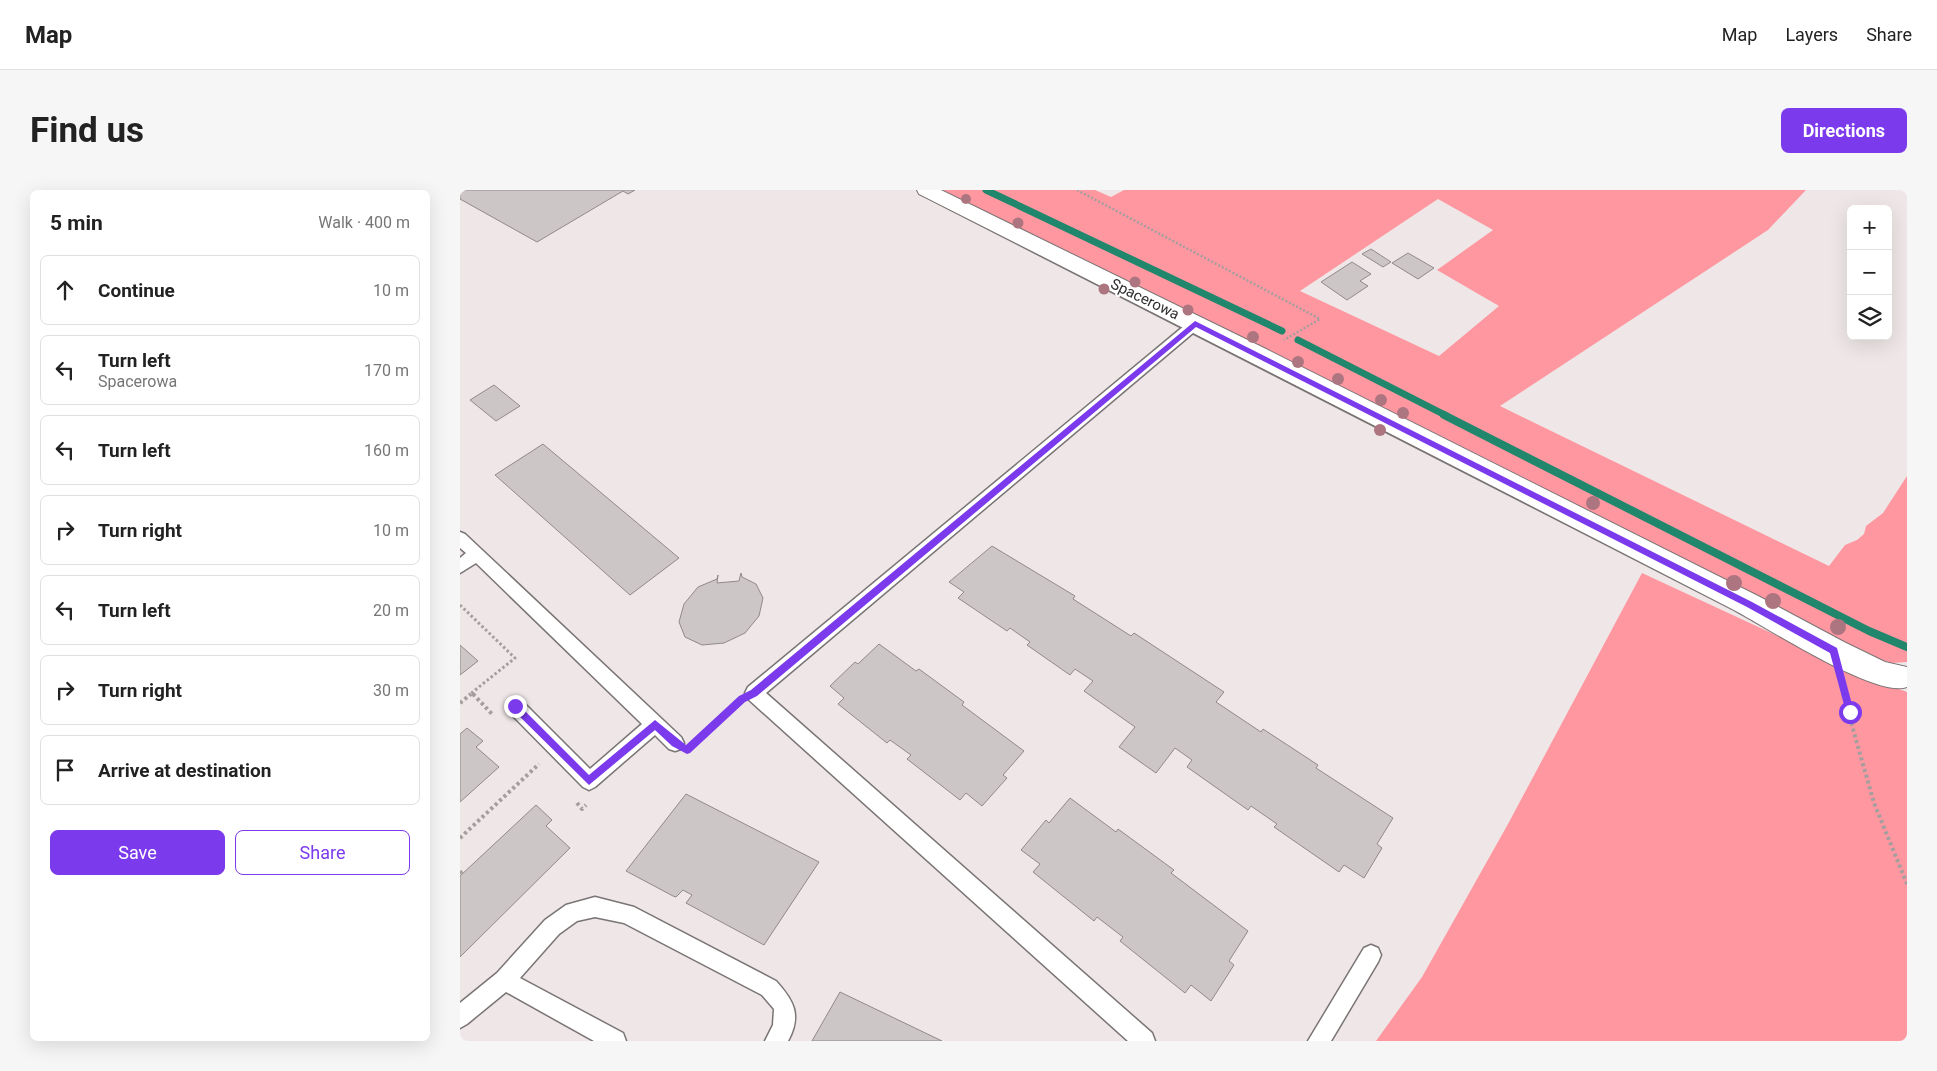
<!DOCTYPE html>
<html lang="en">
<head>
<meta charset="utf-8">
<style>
	body { margin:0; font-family:Roboto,sans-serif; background:#f6f6f6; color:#222 }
	.controls { position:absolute; right:15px; top:15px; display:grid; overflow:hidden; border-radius:8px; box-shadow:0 5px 20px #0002 }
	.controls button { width:45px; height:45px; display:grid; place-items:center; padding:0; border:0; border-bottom:1px solid #e0e0e0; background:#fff; color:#222; font:25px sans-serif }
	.stop { position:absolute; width:15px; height:15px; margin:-11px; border:4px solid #7c3aed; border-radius:50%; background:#fff }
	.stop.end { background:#7c3aed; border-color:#fff; box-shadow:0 1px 5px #0008 }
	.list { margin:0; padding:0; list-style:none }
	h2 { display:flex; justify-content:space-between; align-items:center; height:65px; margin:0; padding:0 20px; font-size:21px }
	h2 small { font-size:16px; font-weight:400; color:#767676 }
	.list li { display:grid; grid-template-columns:32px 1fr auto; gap:15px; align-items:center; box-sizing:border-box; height:70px; margin:0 10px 10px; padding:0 10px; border:1px solid #e0e0e0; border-radius:8px }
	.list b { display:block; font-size:19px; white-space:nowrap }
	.list p { margin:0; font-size:16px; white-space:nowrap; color:#767676 }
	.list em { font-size:16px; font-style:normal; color:#767676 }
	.actions { display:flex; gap:10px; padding:15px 20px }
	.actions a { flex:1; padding:11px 0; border:1px solid #7c3aed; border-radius:8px; text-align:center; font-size:18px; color:#7c3aed }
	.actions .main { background:#7c3aed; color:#fff }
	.icon { flex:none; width:28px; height:28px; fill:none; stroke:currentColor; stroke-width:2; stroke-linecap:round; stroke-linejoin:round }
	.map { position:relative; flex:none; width:1447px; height:851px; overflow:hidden; border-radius:8px }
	header { display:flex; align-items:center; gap:30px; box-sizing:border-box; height:70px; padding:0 25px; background:#fff; border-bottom:1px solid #e0e0e0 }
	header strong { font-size:24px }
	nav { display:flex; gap:28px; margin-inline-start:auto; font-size:18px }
	.intro { display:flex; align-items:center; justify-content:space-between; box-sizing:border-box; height:120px; padding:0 30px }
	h1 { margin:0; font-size:35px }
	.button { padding:12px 22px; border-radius:8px; background:#7c3aed; color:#fff; font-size:18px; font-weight:700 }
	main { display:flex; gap:30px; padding:0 30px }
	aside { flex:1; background:#fff; border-radius:8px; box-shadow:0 5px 20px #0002 }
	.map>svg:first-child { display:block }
	.green { fill:#ff97a0; fill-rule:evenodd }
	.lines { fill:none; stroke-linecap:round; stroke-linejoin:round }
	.stream-far1 { stroke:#20876c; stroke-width:7 }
	.stream { stroke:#20876c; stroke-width:8 }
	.building { fill:#cdc6c6; stroke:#908a8a }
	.lane-casing { stroke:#7a7474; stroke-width:3 }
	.street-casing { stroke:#7a7474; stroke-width:2 }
	.path-far2 { stroke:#a49e9e; stroke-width:2.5; stroke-dasharray:2 2; stroke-linecap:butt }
	.path-far1 { stroke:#a49e9e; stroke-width:3; stroke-dasharray:2.5 2.5; stroke-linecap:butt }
	.path { stroke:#a49e9e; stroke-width:4; stroke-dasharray:3 3; stroke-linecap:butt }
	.lane { fill:#fff; fill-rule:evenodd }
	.street { fill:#fff; fill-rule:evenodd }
	.tree { fill:#ac7580 }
	.route { fill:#7c3aed }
	.labels { text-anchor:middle; stroke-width:4; stroke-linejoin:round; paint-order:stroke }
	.street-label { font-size:15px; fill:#2f2c2c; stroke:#fff }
</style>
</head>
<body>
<header>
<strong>Map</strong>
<nav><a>Map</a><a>Layers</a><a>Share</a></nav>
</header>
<div class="intro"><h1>Find us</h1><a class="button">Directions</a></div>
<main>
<aside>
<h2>5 min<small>Walk · 400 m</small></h2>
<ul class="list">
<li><svg class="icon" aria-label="ahead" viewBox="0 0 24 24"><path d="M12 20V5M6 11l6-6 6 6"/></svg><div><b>Continue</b></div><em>10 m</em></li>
<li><svg class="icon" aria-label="left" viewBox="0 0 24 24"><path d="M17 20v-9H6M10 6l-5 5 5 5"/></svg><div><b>Turn left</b><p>Spacerowa</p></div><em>170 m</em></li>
<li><svg class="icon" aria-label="left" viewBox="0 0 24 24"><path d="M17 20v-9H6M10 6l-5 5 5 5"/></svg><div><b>Turn left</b></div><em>160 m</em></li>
<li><svg class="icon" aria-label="right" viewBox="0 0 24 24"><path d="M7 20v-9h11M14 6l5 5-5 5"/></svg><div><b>Turn right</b></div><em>10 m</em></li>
<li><svg class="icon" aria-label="left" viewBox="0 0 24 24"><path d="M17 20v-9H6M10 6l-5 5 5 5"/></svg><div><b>Turn left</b></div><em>20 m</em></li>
<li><svg class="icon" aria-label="right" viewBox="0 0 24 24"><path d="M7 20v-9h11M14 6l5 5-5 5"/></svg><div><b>Turn right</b></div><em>30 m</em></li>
<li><svg class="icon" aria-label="arrive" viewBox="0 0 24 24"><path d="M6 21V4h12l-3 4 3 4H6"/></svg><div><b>Arrive at destination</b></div></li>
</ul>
<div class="actions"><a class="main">Save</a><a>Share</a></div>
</aside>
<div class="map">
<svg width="1447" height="851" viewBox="0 0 1447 851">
	<rect width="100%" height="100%" fill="#efe7e7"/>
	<g class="green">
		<path d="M481,0h154l16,7 13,-7h682l-38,40 -268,176 329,160 16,-21 12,-5 7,-6 2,-8 17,-13 24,-37v186l-15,1 -33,-10zM978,9l55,31 -56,40 62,36 -60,50 -139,-65z"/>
		<path d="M1182,383l220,102 45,17v349h-531l46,-64 86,-153z"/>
	</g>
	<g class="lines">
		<g class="stream-far1">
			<path d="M526,0l296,141"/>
			<path d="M838,150l149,76"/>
		</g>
		<path class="stream" d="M984,225l425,216 38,16"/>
	</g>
	<g class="building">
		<path d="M0,0h175l-7,4 -5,-3 -86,51 -77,-43z"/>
		<path d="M911,59l20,13 -8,5 -21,-13z"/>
		<path d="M948,63l26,15 -16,11 -26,-16z"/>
		<path d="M892,72l19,12 -11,7 8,5 -21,14 -26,-18z"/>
		<path d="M34,195l26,21 -24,15 -26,-21z"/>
		<path d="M83,254l136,114 -49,37 -135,-120z"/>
		<path d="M532,356l83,50 -2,3 58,37 3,-3 90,59 -8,10 45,30 2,-3 55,36 -2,3 77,50 -16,26 5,4 -18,30 -20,-13 -5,7 -65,-45 3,-3 -26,-18 -3,4 -61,-43 5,-7 -17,-12 -19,25 -37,-26 16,-20 -51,-36 9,-10 -18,-12 -5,6 -43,-30 3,-3 -20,-14 -3,3 -49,-33 6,-6 -15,-10z"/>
		<path d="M281,383l1,4 14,7 7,14 -4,18 -14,17 -21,10 -22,2 -17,-8 -6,-15 5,-18 14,-17 19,-8 1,-4 -1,8 22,-2z"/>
		<path d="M419,454l37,27 3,-2 45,33 -2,3 62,46 -21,24 4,3 -25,28 -16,-13 -6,7 -53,-41 4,-4 -21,-15 -3,3 -49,-39 6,-6 -14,-12 25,-24 3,2z"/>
		<path d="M0,455l18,16 -18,14z"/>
		<path d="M7,538l16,13 -7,6 23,20 -39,35v-68z"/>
		<path d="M226,604l133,68 -55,83 -78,-42 6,-8 -9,-5 -7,7 -3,-1 -47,-25z"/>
		<path d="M610,608l46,34 2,-3 56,41 -3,3 77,58 -19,30 5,4 -23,36 -20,-16 -6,8 -65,-52 3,-4 -26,-20 -3,4 -61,-49 7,-8 -19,-14 25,-30 3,3z"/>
		<path d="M76,615l16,15 -6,6 24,22 -110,109v-81z"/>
		<path d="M380,802l102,49h-130z"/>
	</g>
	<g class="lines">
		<g class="lane-casing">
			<g id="lane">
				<path d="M735,130l5,1 1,3 -1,3 -434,366 386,340 3,8h-27l-380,-342 -3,-6 3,-6 442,-366z"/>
				<path d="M0,342l5,2 216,203 3,6 -3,6 -6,2 -6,-2 -14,-14 -60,52 -6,3 -6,-3 -74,-75 -3,-6 3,-6 6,-2 6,2 69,69 52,-45 -166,-161 -16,10v-15l6,-5 -6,-5z"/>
				<path d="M135,707l39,10 142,74c18,20 26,34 12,60h-23l8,-16 1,-16 -12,-14 -138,-72 -29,-6 -18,4 -18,13 -39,44 103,55 3,8h-32l-88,-49 -39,32 -7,4v-25l37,-30 48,-53 21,-15z"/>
				<path d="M911,755l7,3 3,7 -3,7 -47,79h-23l56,-93z"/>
			</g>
		</g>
		<g class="street-casing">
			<path id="street" d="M457,0h24l325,159 494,248 84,45 41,20 22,5v20c-31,12 -142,-61 -175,-78 -270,-139 -541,-278 -813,-415z"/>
		</g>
		<path class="path-far2" d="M617,0l243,129 -36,21"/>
		<g class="path-far1">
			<path d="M0,415l55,53 -46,37"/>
			<path d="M1381,496l3,9"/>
			<path d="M12,503l2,2"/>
		</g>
		<g class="path">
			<path d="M13,504l19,20"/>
			<path d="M1383,504l31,109 33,81"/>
			<path d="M0,513l11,-9"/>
			<path d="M237,550l38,-35"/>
			<path d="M117,613l5,6 4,-4"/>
			<path d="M0,648l79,-74"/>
			<path d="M0,681l2,3"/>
		</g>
		<use href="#lane" class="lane"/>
		<use href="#street" class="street"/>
	</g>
	<g class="tree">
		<circle cx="506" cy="9" r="5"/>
		<circle cx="558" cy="33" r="5.5"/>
		<circle cx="675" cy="92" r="5.5"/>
		<circle cx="644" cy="99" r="5.5"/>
		<circle cx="728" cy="120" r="5.5"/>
		<circle cx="793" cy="147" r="6"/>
		<circle cx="838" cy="172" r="6"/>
		<circle cx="878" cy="189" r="6"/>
		<circle cx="921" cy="210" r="6"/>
		<circle cx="943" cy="223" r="6"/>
		<circle cx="920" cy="240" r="6"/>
		<circle cx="1133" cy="313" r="7"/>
		<circle cx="1274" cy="393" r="8"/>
		<circle cx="1313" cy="411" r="8"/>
		<circle cx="1378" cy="437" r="8"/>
	</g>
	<path class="route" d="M735,131l557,281 85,46 17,64 -1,3h-6l-1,-3 -16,-59 -83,-46 -551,-280 -439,369 -12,6 -55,51 -3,1 -15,-8 -17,-16 -66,55 -77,-76v-5h6l71,71 66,-55 31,25 53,-49 12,-6z"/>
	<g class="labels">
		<g class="street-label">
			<text transform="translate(685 109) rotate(26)" y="5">Spacerowa</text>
		</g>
	</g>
</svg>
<div class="controls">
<button>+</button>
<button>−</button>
<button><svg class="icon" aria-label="layers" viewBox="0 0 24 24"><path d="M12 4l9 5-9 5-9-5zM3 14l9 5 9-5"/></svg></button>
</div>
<div class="stop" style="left:1390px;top:522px"></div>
<div class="stop end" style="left:55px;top:516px"></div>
</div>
</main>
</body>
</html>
